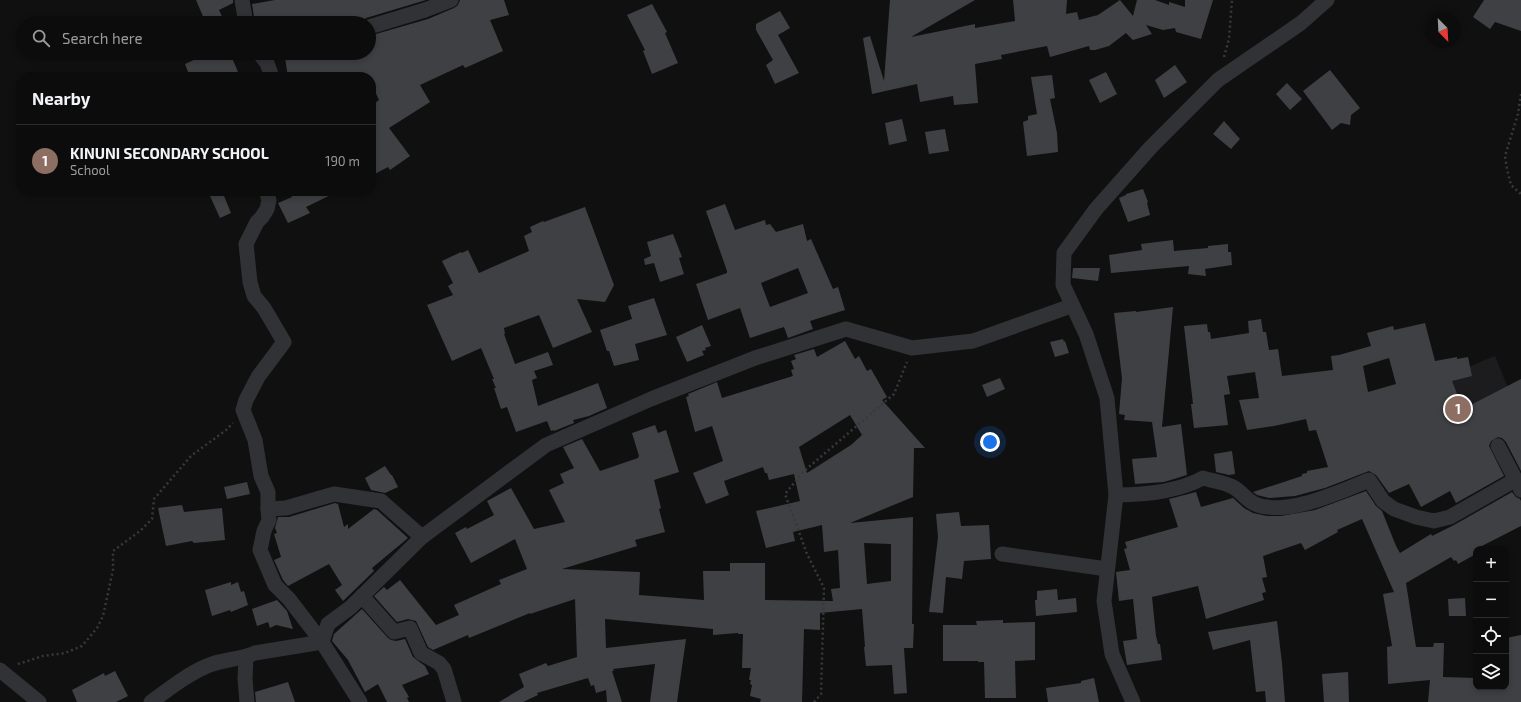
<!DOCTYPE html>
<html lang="en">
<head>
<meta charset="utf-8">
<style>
	body { margin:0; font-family:"Exo 2",sans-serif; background:#1a1a1b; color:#f1f3f6 }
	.controls { position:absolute; right:12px; bottom:12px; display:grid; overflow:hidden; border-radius:8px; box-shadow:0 2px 6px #0003 }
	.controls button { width:36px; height:36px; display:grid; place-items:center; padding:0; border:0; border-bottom:1px solid #2c2c2e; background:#0c0c0d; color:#f1f3f6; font:20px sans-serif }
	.compass { position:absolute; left:1425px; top:12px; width:36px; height:36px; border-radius:50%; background:#0c0c0d; box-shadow:0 2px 6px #0003; rotate:156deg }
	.you { position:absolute; left:990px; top:442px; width:14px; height:14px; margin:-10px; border:3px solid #fff; border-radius:50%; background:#1a73e8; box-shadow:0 0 0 6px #1a73e833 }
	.badge { display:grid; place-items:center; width:26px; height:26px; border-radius:50%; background:#db2777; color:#fff; font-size:13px; font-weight:700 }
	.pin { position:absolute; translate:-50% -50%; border:2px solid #fff; box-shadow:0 1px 4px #0006 }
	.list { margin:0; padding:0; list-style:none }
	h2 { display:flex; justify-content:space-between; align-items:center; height:52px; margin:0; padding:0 16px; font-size:17px }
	h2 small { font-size:13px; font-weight:400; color:#9a9b9d }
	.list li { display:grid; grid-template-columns:26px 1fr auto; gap:12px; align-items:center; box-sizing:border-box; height:72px; padding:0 16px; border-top:1px solid #2c2c2e }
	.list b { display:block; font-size:15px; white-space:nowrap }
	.list p { margin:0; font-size:13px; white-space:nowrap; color:#9a9b9d }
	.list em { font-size:13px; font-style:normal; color:#9a9b9d }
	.icon { flex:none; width:22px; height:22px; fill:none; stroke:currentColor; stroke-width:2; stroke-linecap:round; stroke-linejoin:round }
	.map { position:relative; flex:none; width:1521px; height:702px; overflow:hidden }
	.search { position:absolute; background:#0c0c0d; box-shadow:0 2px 6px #0003; left:16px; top:16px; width:360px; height:44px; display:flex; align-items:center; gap:10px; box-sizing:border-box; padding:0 14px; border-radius:22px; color:#9a9b9d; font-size:15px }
	.panel { position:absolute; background:#0c0c0d; box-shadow:0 2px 6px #0003; left:16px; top:72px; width:360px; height:124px; border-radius:16px }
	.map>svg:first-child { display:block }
	.built { fill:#1c1c1e }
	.building { fill:#3e4044; fill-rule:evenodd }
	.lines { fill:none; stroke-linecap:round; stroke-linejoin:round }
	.path { stroke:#37393d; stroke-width:2.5; stroke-dasharray:2 3; stroke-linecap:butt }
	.minor { stroke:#313236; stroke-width:15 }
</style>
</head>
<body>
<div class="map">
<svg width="1521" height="702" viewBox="0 0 1521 702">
	<rect width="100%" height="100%" fill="#101011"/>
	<path class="built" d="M1495,356l26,64v10l-97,40 -30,-73z"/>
	<g class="building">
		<path d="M196,0h37v3l-14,7 6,13h-14l-2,-4 -4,2z"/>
		<path d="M275,0h151l-60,18 -5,5h-106l-3,-19z"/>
		<path d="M460,0h44l5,15 -19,5 13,31 -38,17 -2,-3 -43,20 10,17 -41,26 21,28 -20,14 -2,-3 -17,9v-70l8,-6 -8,-17v-6h-83l-3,-19 29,-5h55v-17l59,-17 26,-11 4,-3z"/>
		<path d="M890,0h85l-64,37 64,-13v4l40,-7 -2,-21h54l-1,14 11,-2 2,8 19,-5 22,-15 13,16 4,-16h18l14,5v-3l16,5v-7h28l-12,39 -25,-7 -1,-4 -12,2 -17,-5 6,9 -19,6 -7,-7 -17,13 -14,4h-5l-1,-4 -39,11 -3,-11 -46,9 1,4 -27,5 3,39 -24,2 -1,-9 -33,6 -3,-18 -45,10 -9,-56 7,-2 14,45z"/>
		<path d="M1484,0h37v31l-26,-9 -5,7 -17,-12z"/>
		<path d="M652,4l15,28 -2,1 13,30 -26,11 -9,-23 2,-1 -18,-35z"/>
		<path d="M780,11l10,17 -12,7 21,38 -24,11 -9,-19 7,-5 -17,-30v-6z"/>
		<path d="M209,53h1l2,5 11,-5h7l8,19 -11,5h-37l-5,-13z"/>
		<path d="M1175,65l12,17 -23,16 -9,-18z"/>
		<path d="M1330,70l30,38 -9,7 -1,10 -9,-2 -9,7 -29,-39z"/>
		<path d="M1106,72l11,22 -17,9 -11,-23z"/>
		<path d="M1052,75l3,23 -5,1 7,34 1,19 -31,4 -4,-34 5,-2v-4l9,-2 -6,-37z"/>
		<path d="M1287,83l15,16 -12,11 -14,-16z"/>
		<path d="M902,119l5,22 -18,4 -4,-22z"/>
		<path d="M1224,121l16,18 -9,10 -18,-15z"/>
		<path d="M945,129l4,22 -20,3 -4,-22z"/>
		<path d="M1143,189l5,13 -1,1 3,12 -22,7 -9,-24 7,-3v-1z"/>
		<path d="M222,191l9,22 -11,5 -10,-22z"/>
		<path d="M289,191h50l-33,16 4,6 -22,10 -10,-20 14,-6z"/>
		<path d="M725,204l10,26 30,-10 1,5 4,-1 6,8 27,-8 4,17 4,-2 22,50 5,-2 7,23 -35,11 3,8 -25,9 -4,-11 -34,11 -10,-30 -32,12 -12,-36 31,-11v-2l-21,-60zM798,268l10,25 -38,14 -9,-24z"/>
		<path d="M585,207l29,78 -9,17 -28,-3 15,33 -39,16 -14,-33 -35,13 1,6h-1l11,30 33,-12 5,13 -19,6 3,7 -5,2 6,26 60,-23 9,25 -18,8 -16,4 1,3 -20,8v-1l-3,1 -4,-10 -31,11 -9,-25 -6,2 -7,-21h2l-4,-9h2l-13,-31 -29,13 -25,-56 26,-10 -5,-9 5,-3 -11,-22 19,-9 1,1 6,-3 11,23 50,-22 -5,-15 8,-4 -2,-5 13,-6 1,1z"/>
		<path d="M673,234l9,23 -3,1 5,16 -24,8 -6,-19 -9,2 -1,-6 7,-3 -4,-14z"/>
		<path d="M1173,240l1,11 34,-3v-2l20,-2v8h3l1,13 -27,4 1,7 -18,-2 1,-8 -78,7 -2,-18 33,-5 -1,-6z"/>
		<path d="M1073,268h27l-2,13 -26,-3z"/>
		<path d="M654,298l13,37 -32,9 4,16 -25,6 -5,-15h-2l-7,-21 32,-11 -4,-13z"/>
		<path d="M1173,307l-11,120 19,-3 6,51 -23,7 -29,2 -3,-25 25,-2 -5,-35 -28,-2 1,-5 -6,-1 3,-36 -8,-65 22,-2v1z"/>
		<path d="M1261,319l2,13h3l3,18 9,-1 4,27 51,-6 -2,-14 8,-1 32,-9 -4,-13 26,-7 1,4 31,-7 10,38 22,-4v2l11,-2 4,19 -20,5 11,28 58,-30v92l-15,-29 -4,-4 -4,-1 -7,4 -2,5 15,30 -48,27 -6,-12 -29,16 -12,-23 -20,9 -13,-18 -7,-4 -44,17 -30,8 -26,2 -12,-3 -4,-3 49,-16v-2l5,-1v-2l21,-4 -12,-37 -7,1 -3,-12 -32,7 -27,4 -8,-30 20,-2 -4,-26 -28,4 3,18 -6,1 4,30 -34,3 -3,-24h2l-9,-78 23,-2 1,8h2l1,7 38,-6 -1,-12zM1389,358l7,26 -28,8 -5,-26z"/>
		<path d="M702,325l9,21 -6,2 1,2 -4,1 2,4 -17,7 -11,-25z"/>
		<path d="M1063,339l1,3 1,-1 4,12 -14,4 -5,-15z"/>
		<path d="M845,341l10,18 4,-3 8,15 4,-2 16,28 -5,3 43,48h-11l-1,49 -63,26 63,-6 -1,107h2l-1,24h-9l3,45 -13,1 -2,-29 -26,1 -2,-19h1l-3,-38 -42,4v17l-16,-1 -2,73h-42l1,-3 -11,-3 2,-11 -2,-1 1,-4h-2l2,-12h-9l1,-34h-5v-1l-25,2v-6l-108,-10 1,29 80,-9 -9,63h-27l5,-38 -42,5 1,2h-2l10,31h-15l-1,-12 -10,3 -2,-8 -3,1 -3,-8 -51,15 1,2 -15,7h-24l25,-15 -5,-13 27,-11 2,3 29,-9 -2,-58 -45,15v-1l-61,25 -1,-3 -35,15 -5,-3 -12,-26 -8,-2 -11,3 -23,-26 10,-9 3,3 13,-10 36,45 23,-10 -5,-10 47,-21 -2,-4 28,-11 -12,-30 -44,24 -16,-30 11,-6 1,2 27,-14 -7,-14 24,-13 23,41 31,-7 -16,-32 15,-7 -4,-9 14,-6 -11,-21 19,-8 18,32 38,-13 1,-2 -7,-23 23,-8 3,8 8,-3 13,42 -25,8 7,28 -2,1 6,23 -30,8 2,6 -75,23 78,3 -1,23 65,5 -1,-29h27v-8h35v37l68,1 -2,-12 9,-1 -2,-38 -14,2 -2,-27 -29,7 2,9 -29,7 -10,-37 44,-10 -6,-27 -25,6 -2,-7h-2l-2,-6 -39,14 5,14 -23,9 -13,-31 30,-12 -11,-35 -17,6 -9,-35 3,-1 -1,-2 29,-12 5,16 71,-22 -2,-6 3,-1 -3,-8 5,-2 -2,-4 20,-6 3,8zM850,415l12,20 -11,10 -44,28 -8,-26zM864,543l27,1v37l-24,3z"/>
		<path d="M1000,378l5,11 -18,8 -5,-12z"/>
		<path d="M1232,451l3,23 -6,1 -13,-3 -2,-18z"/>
		<path d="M385,466l6,9h1l6,12 -13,6 -14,-3 -6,-12z"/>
		<path d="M247,482l3,12 -23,5 -3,-12z"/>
		<path d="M1366,491l10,15 6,5 14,35 4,7 31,-19 1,2 22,-11 58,-33 4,5 4,2 1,2v25l-45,23v5l-18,10 -2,-4 -2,1 -3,-4 -45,26 10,64h17l1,-4h10l-1,34 33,1v9h30v-49l15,-3v67h-93l2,-22 -42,4 -1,-37 5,-1 -9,-52 11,-2 -32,-73 -25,11 1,2 -33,18 -4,-7 -38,13 4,21 -5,1 4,14 -4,1 2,7 -58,19 -8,-33 -46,11 4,39 2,8h2l2,16 -35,5 -4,-24 14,-2 -4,-40 -14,2 -3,-29 14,-2 -6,-21 3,-1 -2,-6 53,-15 -9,-28 27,-7 5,15 32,-9 11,10 9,5 14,3h14l34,-6z"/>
		<path d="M335,503l3,1 6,23 4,-3v5l26,-20 3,1 31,28 -36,30 2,3 -31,30 -8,-11 7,-5 -13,-21 -41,22 -5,-6 -9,-20 7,-3 -7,-23 3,-1 -2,-5 3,-11h11z"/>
		<path d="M182,505l2,7 38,-4 3,32 -31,3 -2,-2 -26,5 -8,-38z"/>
		<path d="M959,512l2,14 28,-1 2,34 -27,2 -2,18 -16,-2 -3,36 -14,-1 9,-75 -2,-23z"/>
		<path d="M231,582v3l7,-3 3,10 3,-1 4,14 -17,7 -1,-2 -18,6 -7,-26z"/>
		<path d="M1057,589l1,11 18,-2 1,14 -41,4 -1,-16h2v-9z"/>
		<path d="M1465,598l1,18h-17l-1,-17z"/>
		<path d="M277,600l10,11 6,18 -17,-4 -6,3 -2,-6 -11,4 -5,-17z"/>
		<path d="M362,609l26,29 3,2 5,1 9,-2 8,18 12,9 4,8 -27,11 7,12 -2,1 2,4h-22l-9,-18 -13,8 -17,-32 -16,-19 2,-7z"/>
		<path d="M1003,620v3l32,-1v38l-20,1 1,37h-31l-1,-36h-6v-1h-35v-36h34l-1,-4z"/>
		<path d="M1277,621l5,42 3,39h-19l-1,-11 -9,1 -6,-52 -37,10 -5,-18z"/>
		<path d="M115,671l13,25 -12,6h-39l-5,-12 32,-17 1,3z"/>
		<path d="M1348,672l1,30h-25l-2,-28z"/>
		<path d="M1094,678l5,24h-51l-2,-14 35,-5v-2z"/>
		<path d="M288,682l7,20h-39l-1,-10z"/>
	</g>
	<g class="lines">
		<g class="path">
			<path d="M1224,57l5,-18 3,-39"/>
			<path d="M1521,94l-3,20 -13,42 2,13 4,16 10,9"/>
			<path d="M18,664l25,-8 22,-3 17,-7 15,-18 6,-12 10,-46v-19l27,-20 12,-12 2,-20 37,-43 35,-26 7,-7"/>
			<path d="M814,702l7,-8 3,-106 -17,-34 -22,-60 18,-22 91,-78 13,-32"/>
		</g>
		<g class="minor">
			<path d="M242,0l4,23"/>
			<path d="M369,27l56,-17 26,-10"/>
			<path d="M259,53l8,10 5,14"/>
			<path d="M266,191l3,9 -2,9 -5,8 -5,5 -11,22 4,38 4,14 10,12 20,34 -26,35 -12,23 -3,10 12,30 6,36 7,16v17"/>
			<path d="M1498,446l23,44"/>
			<path d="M1116,495c30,0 61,-3 87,-17 9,3 21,4 30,9 8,4 13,13 22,17 30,13 85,-12 114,-24l14,21 11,8 22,8 18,4 16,-4 65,-37"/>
			<path d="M1002,554l105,15"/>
			<path d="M362,596l32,36 16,-4 11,25 18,10 5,6 10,33"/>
			<path d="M246,657l-1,22 2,23"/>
			<path d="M0,670l39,32"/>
			<path d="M151,702c18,-13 35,-27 56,-36 15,-7 33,-6 48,-13l67,-11 6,-18 23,-17 71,-70 124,-92 105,-46 104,-41 91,-29 66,19 61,-7 98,-35"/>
			<path d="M360,702l-38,-60 -33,-43 -14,-14 -15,-35 4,-19 5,-11 -1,-11 18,-1 48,-14 47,7 41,36"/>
			<path d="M1133,702l-21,-48 -8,-53 12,-106 -9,-97 -21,-64 -23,-49 1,-32 32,-44 55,-62 67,-67 83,-57 26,-23"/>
		</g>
	</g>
</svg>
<div class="controls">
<button>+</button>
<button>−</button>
<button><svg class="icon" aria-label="locate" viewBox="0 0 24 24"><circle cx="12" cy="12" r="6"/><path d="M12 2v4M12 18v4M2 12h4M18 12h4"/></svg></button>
<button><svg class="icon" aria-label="layers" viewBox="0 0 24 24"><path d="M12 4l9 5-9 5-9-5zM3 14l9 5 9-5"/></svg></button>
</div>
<svg class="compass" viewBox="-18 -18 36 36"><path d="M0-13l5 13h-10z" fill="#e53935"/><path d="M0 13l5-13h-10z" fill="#9a9b9d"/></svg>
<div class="you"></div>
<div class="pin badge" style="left:1458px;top:409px;background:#8d6e63">1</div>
<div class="search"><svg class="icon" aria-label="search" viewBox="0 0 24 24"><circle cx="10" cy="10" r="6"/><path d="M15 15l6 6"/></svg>Search here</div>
<section class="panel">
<h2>Nearby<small></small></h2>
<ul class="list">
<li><span class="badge" style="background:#8d6e63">1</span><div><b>KINUNI SECONDARY SCHOOL</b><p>School</p></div><em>190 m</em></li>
</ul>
</section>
</div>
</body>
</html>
